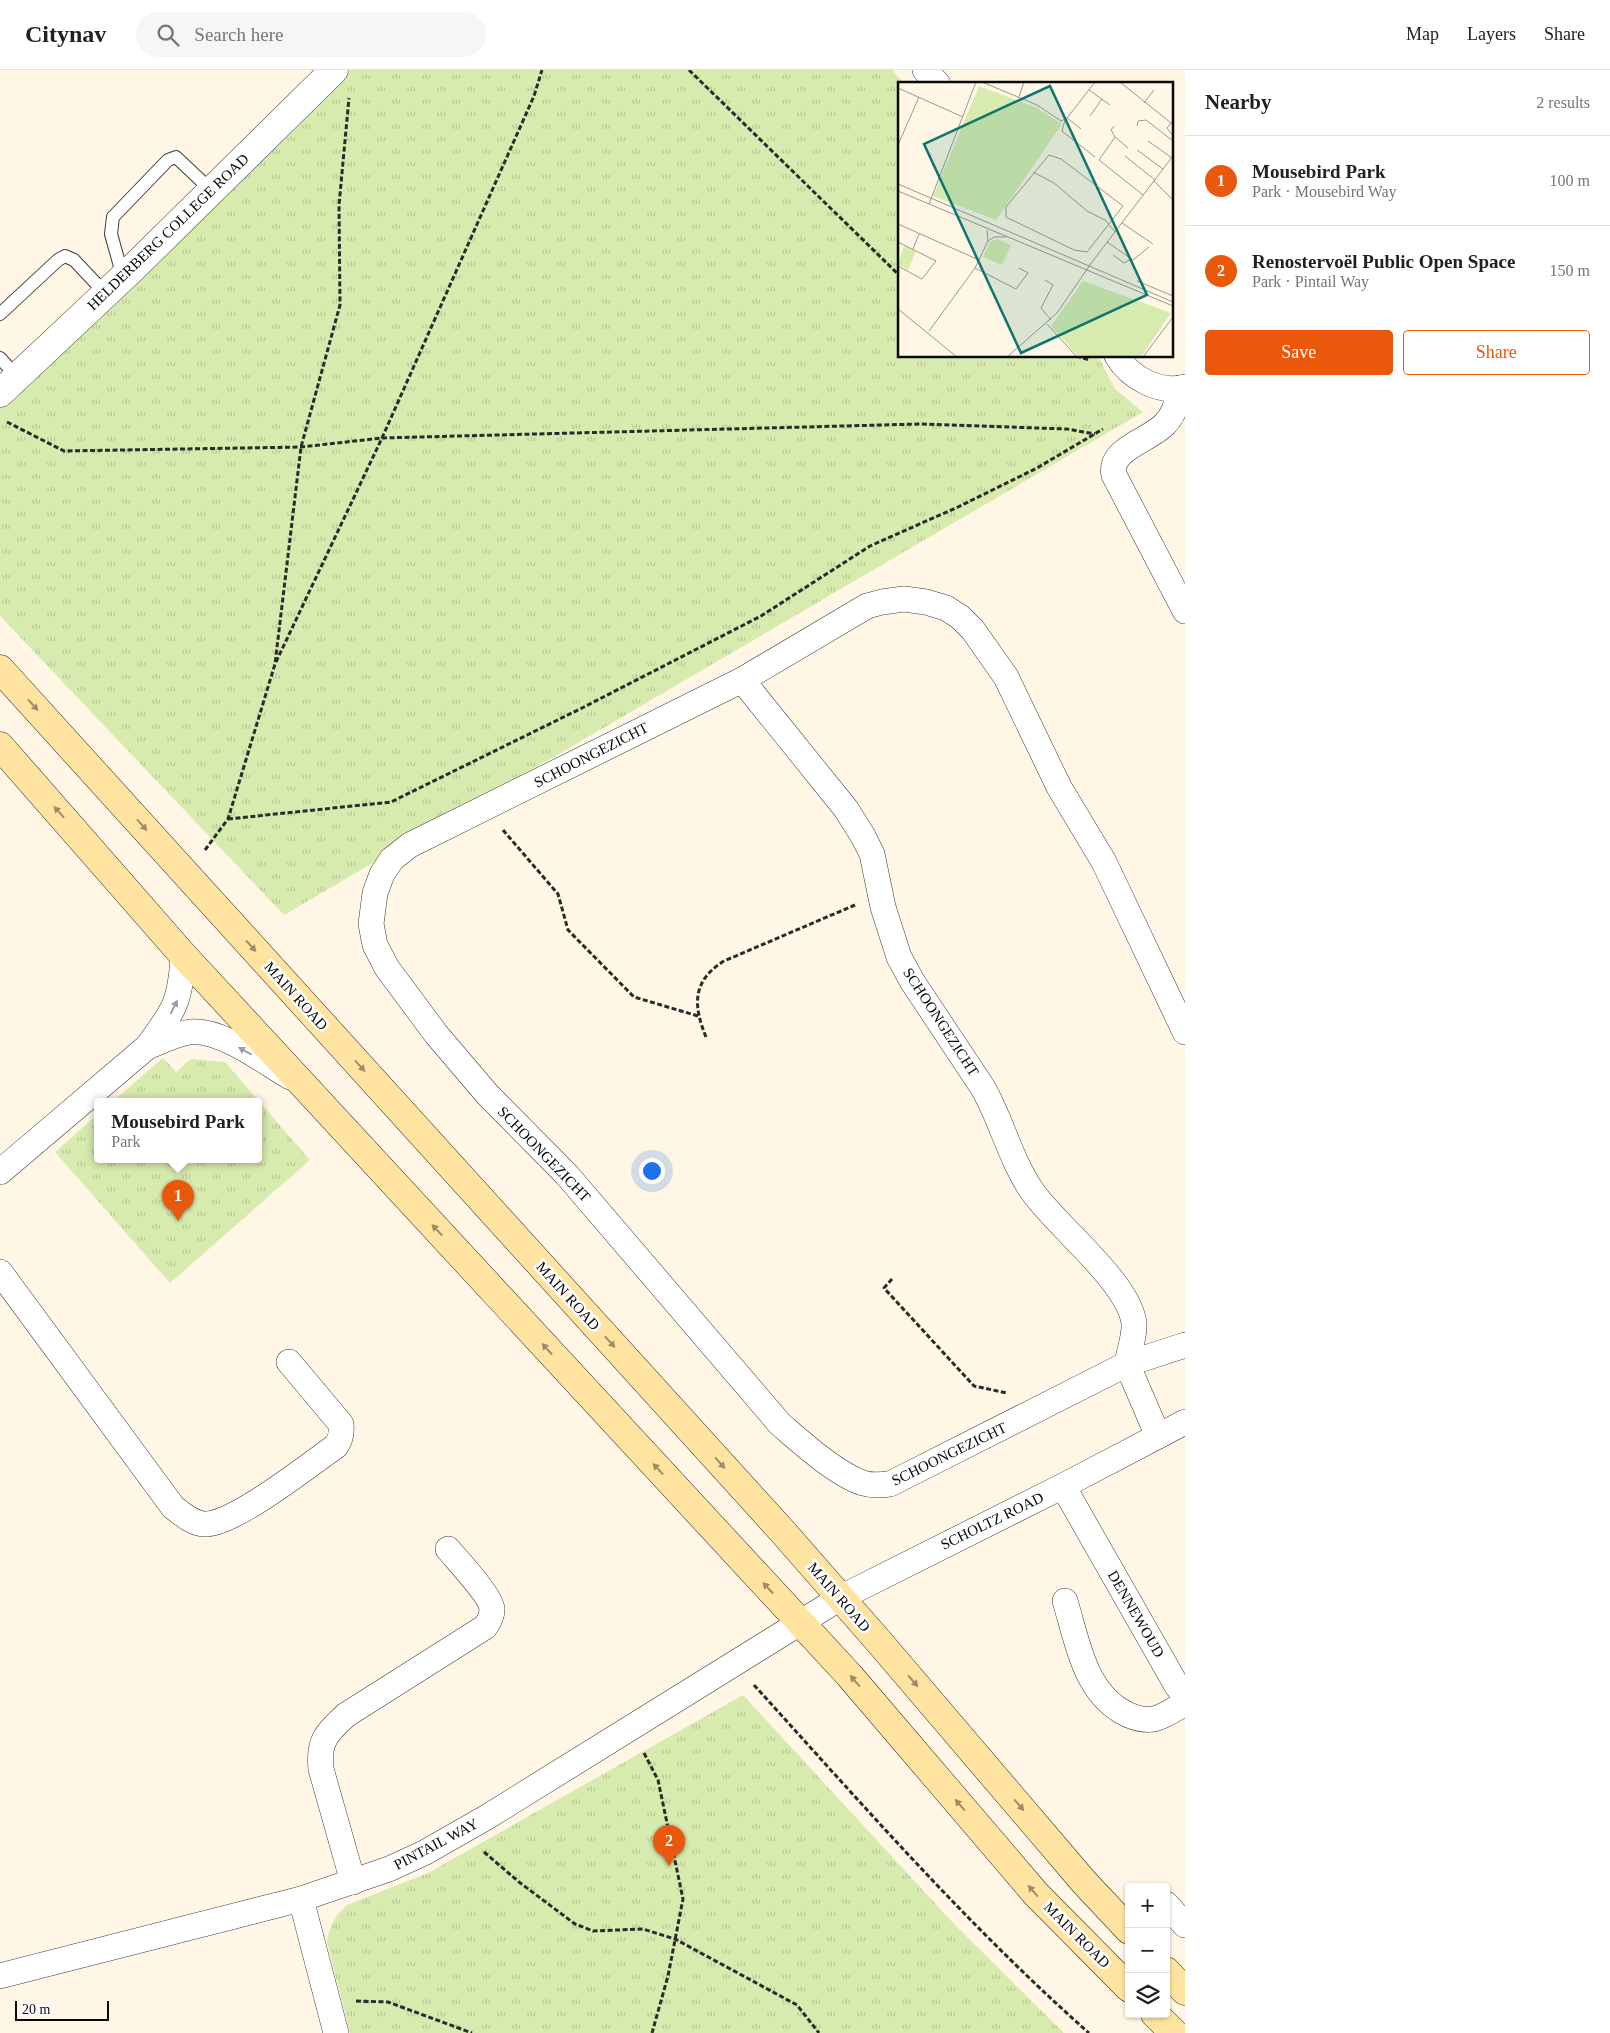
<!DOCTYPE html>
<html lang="en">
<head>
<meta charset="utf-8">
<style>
	body { margin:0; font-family:Georgia,serif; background:#f6f6f6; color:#202124 }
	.controls { position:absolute; right:15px; bottom:15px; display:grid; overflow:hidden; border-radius:5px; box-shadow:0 1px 4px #0004 }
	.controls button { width:45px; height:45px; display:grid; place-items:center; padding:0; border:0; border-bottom:1px solid #e0e0e0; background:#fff; color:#202124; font:25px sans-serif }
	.scale { position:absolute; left:15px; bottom:12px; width:94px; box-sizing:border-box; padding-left:5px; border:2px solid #090909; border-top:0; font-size:14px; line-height:18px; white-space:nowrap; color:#090909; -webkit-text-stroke:4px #fff; paint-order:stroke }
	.you { position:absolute; left:651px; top:1100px; width:18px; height:18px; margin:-12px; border:4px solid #fff; border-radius:50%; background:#1a73e8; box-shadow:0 0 0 8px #1a73e833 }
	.badge { display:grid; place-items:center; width:32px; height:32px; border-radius:50%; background:#ea580c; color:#fff; font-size:16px; font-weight:700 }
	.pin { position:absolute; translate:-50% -41px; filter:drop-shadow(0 1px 2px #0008) }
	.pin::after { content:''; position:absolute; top:26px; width:18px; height:15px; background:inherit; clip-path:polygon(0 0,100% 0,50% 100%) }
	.popup { position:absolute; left:94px; top:1028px; width:168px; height:65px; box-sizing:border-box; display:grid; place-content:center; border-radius:5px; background:#fff; filter:drop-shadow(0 1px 4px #0005); font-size:16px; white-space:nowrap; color:#757577 }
	.popup b { font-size:19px; color:#202124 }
	.popup::after { content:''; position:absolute; left:50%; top:100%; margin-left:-10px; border:10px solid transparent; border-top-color:#fff }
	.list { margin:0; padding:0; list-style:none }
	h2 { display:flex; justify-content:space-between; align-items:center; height:65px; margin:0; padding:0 20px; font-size:21px }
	h2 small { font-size:16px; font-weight:400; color:#757577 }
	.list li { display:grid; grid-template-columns:32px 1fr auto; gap:15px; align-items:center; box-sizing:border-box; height:90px; padding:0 20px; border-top:1px solid #e0e0e0 }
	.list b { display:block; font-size:19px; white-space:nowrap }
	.list p { margin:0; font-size:16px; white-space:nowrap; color:#757577 }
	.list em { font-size:16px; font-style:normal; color:#757577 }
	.actions { display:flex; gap:10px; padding:15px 20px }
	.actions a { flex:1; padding:11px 0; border:1px solid #ea580c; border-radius:5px; text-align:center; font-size:18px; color:#ea580c }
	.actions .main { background:#ea580c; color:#fff }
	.icon { flex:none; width:28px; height:28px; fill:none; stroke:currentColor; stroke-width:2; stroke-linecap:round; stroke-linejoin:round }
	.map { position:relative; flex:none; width:1185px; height:1963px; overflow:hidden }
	header { display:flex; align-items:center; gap:30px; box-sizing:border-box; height:70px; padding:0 25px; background:#fff; border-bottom:1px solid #e0e0e0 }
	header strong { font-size:24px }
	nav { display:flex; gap:28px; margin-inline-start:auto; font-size:18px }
	.search { width:350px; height:45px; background:#f6f6f6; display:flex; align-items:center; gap:12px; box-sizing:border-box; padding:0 18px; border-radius:28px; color:#757577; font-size:19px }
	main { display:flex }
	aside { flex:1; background:#fff }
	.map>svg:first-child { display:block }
	.park { fill:url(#park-tufts) }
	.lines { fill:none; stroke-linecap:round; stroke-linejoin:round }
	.service-casing { stroke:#3c3c3c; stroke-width:14 }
	.minor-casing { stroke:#3c3c3c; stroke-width:26 }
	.tertiary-casing { stroke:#3c3c3c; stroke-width:29 }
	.secondary-casing { stroke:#2b2b2b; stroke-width:29 }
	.path { stroke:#2b2b2b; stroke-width:3; stroke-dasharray:5 2.5; stroke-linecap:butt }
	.service { stroke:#fff; stroke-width:12 }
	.minor { stroke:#fff; stroke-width:25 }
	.tertiary { stroke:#fff; stroke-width:28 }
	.secondary { stroke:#ffe4a1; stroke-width:28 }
	.oneway { fill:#9d8c64 }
	.oneway2 { fill:#9d9d9d }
	.labels { text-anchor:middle; stroke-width:5; stroke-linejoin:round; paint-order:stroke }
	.street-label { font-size:15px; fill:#090909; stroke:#fff }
	.inset-road { fill:none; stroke:#9d978e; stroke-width:1 }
	.view { fill:#0f766e; fill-opacity:0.15; stroke:#0f766e; stroke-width:2.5 }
	.inset-edge { fill:none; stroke:#090909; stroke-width:2.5 }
</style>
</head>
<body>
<header>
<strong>Citynav</strong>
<div class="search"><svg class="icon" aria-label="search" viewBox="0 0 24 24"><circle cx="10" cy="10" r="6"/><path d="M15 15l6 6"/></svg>Search here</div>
<nav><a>Map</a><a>Layers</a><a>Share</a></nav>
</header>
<main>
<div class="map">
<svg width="1185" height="1963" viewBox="0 0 1185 1963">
	<defs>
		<pattern id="park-tufts" width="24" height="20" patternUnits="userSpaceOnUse" patternTransform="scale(1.25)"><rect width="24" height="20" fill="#d8ebae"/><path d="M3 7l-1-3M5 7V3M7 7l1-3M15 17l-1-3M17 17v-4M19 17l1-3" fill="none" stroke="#b8c894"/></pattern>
	</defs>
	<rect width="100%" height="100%" fill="#fff6e6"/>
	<g class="park">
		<path d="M350,0h542l13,14h-6v272h199l17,33 28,23 -859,503 -284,-299v-221z"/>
		<path d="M163,988l13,14 15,-13 34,3 85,98 -140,123 -115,-131 43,-38v46h160v-58h-146z"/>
		<path d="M743,1625l212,230 109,108h-714l-23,-91c2,-16 8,-26 20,-37l81,-32z"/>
	</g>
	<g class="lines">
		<g class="service-casing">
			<g id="service">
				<path d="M123,207l-12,-43 2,-17 55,-57 8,-3 36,34"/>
				<path d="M0,244l58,-54 7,-4 9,4 32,34"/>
				<path d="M0,288l17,19"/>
			</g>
		</g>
		<g class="minor-casing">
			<g id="minor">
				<path d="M925,0l13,14"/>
				<path d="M1117,286c13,22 43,38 68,31"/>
				<path d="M1180,318c-3,13 -5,26 -15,36 -16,17 -57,25 -51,51l71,136"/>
				<path d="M742,610l104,129 17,27 9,18 11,53 16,50 13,24 71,107c19,33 27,71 49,103 24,35 97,91 102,132 1,13 -5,28 -7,41"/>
				<path d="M1185,962l-81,-170 -45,-75 -53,-110 -33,-47 -13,-13 -14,-9 -20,-6 -22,-3 -22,3 -15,4 -125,74 -332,165 -18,14 -10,15 -7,19 -4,31 4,21 12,23 49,66 51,60 80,81 213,249c22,19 56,50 83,59 9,3 18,2 27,1l237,-120 58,-19"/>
				<path d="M147,977c13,-5 29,-13 43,-15 32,-3 74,30 100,45"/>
				<path d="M0,1102l147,-125c27,-36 34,-46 36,-92"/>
				<path d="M0,1202l173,235c9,7 21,18 34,17 30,-2 102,-59 129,-78 5,-7 6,-13 5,-22l-52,-62"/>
				<path d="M1127,1294l31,72"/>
				<path d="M1063,1416l114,200 8,10"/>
				<path d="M1065,1531c12,39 19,88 56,110 10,6 21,10 33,8 11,-3 21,-10 31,-16"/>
				<path d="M353,1812l-32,-113c-3,-27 5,-36 25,-54l139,-88c4,-5 7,-10 7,-18 -1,-13 -34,-48 -44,-60"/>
				<path d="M301,1829l35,134"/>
				<path d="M1166,1834l19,21"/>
				<path d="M0,1906l301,-77 88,-30 35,-16 63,-36 353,-219 223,-112 122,-64"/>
			</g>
		</g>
		<g class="tertiary-casing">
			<path id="tertiary" d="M0,323l133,-125 201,-198"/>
		</g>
		<g class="secondary-casing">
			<g id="secondary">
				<path d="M0,599l783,863 98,112 203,238 45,48"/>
				<path d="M0,676l183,209 666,720 187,219 93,94"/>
				<path d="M1166,1901l19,20"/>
				<path d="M1155,1944l19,19"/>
			</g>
		</g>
		<g class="path">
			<path d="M689,0l210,205"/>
			<path d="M1076,286l14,4"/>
			<path d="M7,352l57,29 237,-4 81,-9 538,-14 147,5 28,5"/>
			<path d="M276,592l106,-224 152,-342 8,-26"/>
			<path d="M228,749l163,-17 191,-94 179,-92 109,-70 88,-39 79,-39 66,-39"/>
			<path d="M503,760l55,64 10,36 66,67 64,19"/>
			<path d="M205,780l23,-31 47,-155 26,-217 39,-142 -1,-100 10,-107"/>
			<path d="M706,967c-13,-32 -14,-56 18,-76l131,-56"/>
			<path d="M892,1209l-8,9 90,98 33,7"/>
			<path d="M754,1615c108,119 214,241 335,348"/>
			<path d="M644,1683l14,27 25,119 -15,77 -16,57"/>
			<path d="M484,1782l35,30 56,42 18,7 50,-2 32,10 122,66 22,28"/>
			<path d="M356,1931l32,1 84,31"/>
		</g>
		<use href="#service" class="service"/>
		<use href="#minor" class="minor"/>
		<use href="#tertiary" class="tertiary"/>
		<use href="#secondary" class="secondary"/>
	</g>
	<defs><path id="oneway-solid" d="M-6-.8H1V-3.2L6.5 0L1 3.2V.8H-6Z" transform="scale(1.25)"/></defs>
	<g class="oneway">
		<use href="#oneway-solid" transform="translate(33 635) rotate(48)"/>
		<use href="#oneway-solid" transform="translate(59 742) rotate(-132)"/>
		<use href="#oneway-solid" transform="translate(142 755) rotate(48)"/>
		<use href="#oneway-solid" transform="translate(251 876) rotate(48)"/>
		<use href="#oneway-solid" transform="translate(360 996) rotate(48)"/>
		<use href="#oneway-solid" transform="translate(437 1160) rotate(-133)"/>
		<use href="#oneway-solid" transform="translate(610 1272) rotate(48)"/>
		<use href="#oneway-solid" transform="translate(547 1279) rotate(-133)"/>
		<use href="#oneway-solid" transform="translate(720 1393) rotate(48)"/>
		<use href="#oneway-solid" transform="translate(658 1399) rotate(-133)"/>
		<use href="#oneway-solid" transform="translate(768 1518) rotate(-133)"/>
		<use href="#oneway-solid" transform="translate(855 1611) rotate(-131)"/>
		<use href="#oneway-solid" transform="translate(913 1611) rotate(49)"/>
		<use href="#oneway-solid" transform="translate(960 1735) rotate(-131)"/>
		<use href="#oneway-solid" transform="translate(1019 1735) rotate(49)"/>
		<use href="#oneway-solid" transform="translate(1033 1821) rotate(-131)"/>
	</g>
	<g class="oneway2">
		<use href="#oneway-solid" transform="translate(174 937) rotate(-63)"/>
		<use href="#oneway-solid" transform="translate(245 981) rotate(-151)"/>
	</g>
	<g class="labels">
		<g class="street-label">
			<text transform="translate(168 162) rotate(-44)" y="5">HELDERBERG COLLEGE ROAD</text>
			<text transform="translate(591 685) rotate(-27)" y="5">SCHOONGEZICHT</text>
			<text transform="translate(296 926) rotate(48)" y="5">MAIN ROAD</text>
			<text transform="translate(941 952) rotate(57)" y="5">SCHOONGEZICHT</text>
			<text transform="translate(544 1084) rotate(46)" y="5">SCHOONGEZICHT</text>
			<text transform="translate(568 1226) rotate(48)" y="5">MAIN ROAD</text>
			<text transform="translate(949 1384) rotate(-26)" y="5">SCHOONGEZICHT</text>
			<text transform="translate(992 1451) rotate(-26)" y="5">SCHOLTZ ROAD</text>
			<text transform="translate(839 1527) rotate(49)" y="5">MAIN ROAD</text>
			<text transform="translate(1136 1544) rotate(60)" y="5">DENNEWOUD</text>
			<text transform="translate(436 1774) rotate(-28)" y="5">PINTAIL WAY</text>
			<text transform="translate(1077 1865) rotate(45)" y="5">MAIN ROAD</text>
		</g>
	</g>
	<g transform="translate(898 12)">
		<rect width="275" height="275" fill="#fff6e6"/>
		<path d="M81,4l58,22 25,16 -66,96 -63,-24zM99,157l14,6 -9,20 -19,-8 7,-15zM6,164l12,5 -8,19 -10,-6zM185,199l88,32 -30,44h-62l-28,-31z" fill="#d8ebae"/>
		<path class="inset-road" d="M84,0l55,23 24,16 6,-3 28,-36M222,0l51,41M0,6l65,29M191,8l21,15M121,15l5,-15M246,21l10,-13M192,34l12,-17M169,36l14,11M167,38l-3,11 33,26M275,39l-6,7 6,8M216,44l-3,4 4,7 13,11M239,44l1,-5 8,-1 27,21M217,55l-16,23 44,35M250,59l24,17M0,63l21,-48M239,68l26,19M151,73l12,4 62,47 -36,46 -13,-2 -68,-33v-10zM227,74l30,24M135,90l21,11 33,28 18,9 10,12M256,99l19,19M0,102l275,118M0,109l275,115M31,122l47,-122M224,141l31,21M0,142l81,36M90,159l6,-4h12M0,160l38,19 -14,18 -24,-13M209,160l26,18 16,-13M15,167l6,-15M215,173l11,8 7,-4M77,186l41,21 12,-16 -9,-5M147,198l8,5 -12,23 10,12M239,199l36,15M0,227l59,48M149,242l30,33M31,249l46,-63 13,-27 -1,-11M109,275l50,-44 35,-51 81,-106M245,275l30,-40"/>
		<path class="view" d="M152,4l97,209 -126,58 -97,-209z"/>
		<rect width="275" height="275" class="inset-edge"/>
	</g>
</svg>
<div class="controls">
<button>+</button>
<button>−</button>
<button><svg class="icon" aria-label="layers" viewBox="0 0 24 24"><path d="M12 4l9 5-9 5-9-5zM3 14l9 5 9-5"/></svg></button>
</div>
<div class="scale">20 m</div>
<div class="you"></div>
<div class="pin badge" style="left:178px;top:1151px">1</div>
<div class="popup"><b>Mousebird Park</b>Park</div>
<div class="pin badge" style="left:669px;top:1796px">2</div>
</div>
<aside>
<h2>Nearby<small>2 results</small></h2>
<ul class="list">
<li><span class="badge">1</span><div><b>Mousebird Park</b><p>Park · Mousebird Way</p></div><em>100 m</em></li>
<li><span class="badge">2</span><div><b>Renostervoël Public Open Space</b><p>Park · Pintail Way</p></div><em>150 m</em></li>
</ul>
<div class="actions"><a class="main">Save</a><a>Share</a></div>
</aside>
</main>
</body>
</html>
